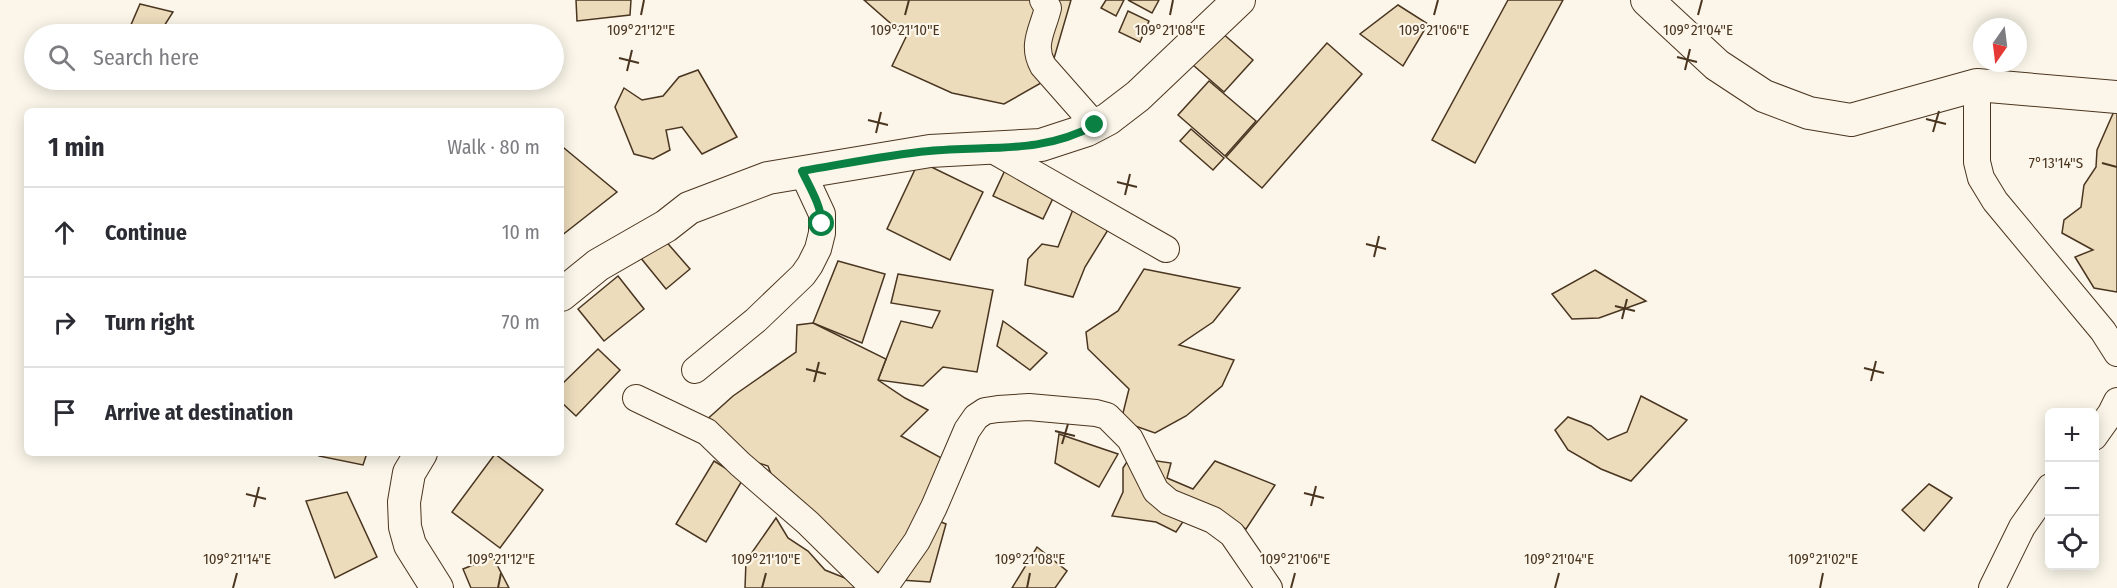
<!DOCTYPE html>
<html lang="en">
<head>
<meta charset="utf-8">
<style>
	body { margin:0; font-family:"Fira Sans Condensed",sans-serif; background:#f2f2f3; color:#2b2b33 }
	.controls { position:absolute; right:18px; bottom:18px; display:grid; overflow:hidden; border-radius:9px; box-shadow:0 3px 15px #0003 }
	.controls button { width:54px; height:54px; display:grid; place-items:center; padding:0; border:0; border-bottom:2px solid #e1e1e2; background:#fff; color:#2b2b33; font:30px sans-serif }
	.compass { position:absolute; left:1973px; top:18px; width:54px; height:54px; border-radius:50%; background:#fff; box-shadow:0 3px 15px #0003; rotate:194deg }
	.stop { position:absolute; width:18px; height:18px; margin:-14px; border:4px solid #0b8043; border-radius:50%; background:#fff }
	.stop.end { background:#0b8043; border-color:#fff; box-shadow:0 2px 6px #0008 }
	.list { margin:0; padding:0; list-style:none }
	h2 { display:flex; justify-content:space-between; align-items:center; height:78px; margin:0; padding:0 24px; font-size:26px }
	h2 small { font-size:20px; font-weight:400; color:#7c7c81 }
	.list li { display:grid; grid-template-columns:39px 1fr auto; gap:18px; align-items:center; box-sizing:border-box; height:90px; padding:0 24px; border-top:2px solid #e1e1e2 }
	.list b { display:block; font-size:22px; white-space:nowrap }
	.list em { font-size:20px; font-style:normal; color:#7c7c81 }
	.icon { flex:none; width:33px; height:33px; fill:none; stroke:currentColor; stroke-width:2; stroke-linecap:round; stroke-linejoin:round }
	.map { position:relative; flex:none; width:2117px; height:588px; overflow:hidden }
	.search { position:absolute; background:#fff; box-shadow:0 3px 15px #0003; left:24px; top:24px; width:540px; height:66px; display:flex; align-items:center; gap:15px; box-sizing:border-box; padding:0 21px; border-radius:33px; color:#7c7c81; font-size:22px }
	.panel { position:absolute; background:#fff; box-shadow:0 3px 15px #0003; left:24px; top:108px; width:540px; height:348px; border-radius:9px }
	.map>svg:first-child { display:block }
	.building { fill:#ecdcbc; stroke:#4a3520; stroke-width:1.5 }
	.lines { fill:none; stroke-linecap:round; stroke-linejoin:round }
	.minor-casing { stroke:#4a3520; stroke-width:28 }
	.tertiary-casing { stroke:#4a3520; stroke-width:34 }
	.minor { stroke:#fbf6e9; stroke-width:26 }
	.tertiary { stroke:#fbf6e9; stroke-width:32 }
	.route { stroke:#0b8043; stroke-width:8 }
	.ticks { fill:none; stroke:#4a3520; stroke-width:2 }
	.ticks-label { font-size:15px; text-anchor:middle; fill:#4a3520; stroke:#fbf6e9; stroke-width:4.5; stroke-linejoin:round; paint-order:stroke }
</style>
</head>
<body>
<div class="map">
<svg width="2117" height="588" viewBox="0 0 2117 588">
	<rect width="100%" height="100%" fill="#fbf6e9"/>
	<g class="building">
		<path d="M576,0h55l-1,15 -53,6z"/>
		<path d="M864,0h207l-23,79 -44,25 -52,-11 -60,-27 14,-29z"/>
		<path d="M1106,0h18l-8,16 -15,-8z"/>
		<path d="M1128,0h31l-7,13z"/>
		<path d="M1508,0h55l-88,163 -43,-23z"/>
		<path d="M140,4l33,8 -14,22h-32z"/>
		<path d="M1398,5l30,19 -25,42 -43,-32z"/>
		<path d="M1128,11l21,10 -9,21 -21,-10z"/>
		<path d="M1221,32l32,28 -29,32 -31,-27z"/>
		<path d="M1327,43l35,31 -100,114 -36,-31z"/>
		<path d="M698,70l39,67 -35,17 -20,-27 -16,3 4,20 -17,9 -19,-5 -19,-47 9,-19 18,12 21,-4 16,-19z"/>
		<path d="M1209,81l47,40 -31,35 -47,-41z"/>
		<path d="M2115,109l2,1v182l-23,-4 -19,-31 18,-7 -31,-17 2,-13 17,-13 3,-22 12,-18 1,-17z"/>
		<path d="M1191,129l33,29 -11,12 -33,-29z"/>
		<path d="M564,148l53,44 -56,44v-86z"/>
		<path d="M919,161l64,31 -33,68 -63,-31z"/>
		<path d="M1006,168l50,24 -13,27 -50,-23z"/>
		<path d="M1076,202l40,15 -31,50 -12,30 -48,-12 3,-26 14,-15 16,3z"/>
		<path d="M663,238l27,31 -24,20 -26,-32z"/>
		<path d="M838,261l47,13 -23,69 -49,-20z"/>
		<path d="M1144,269l96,19 -27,34 -34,23 55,15 -12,26 -36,30 -31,17 -34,-12 8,-32 -41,-40 -2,-17 32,-21z"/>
		<path d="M1595,270l51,31 -47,17 -27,1 -20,-25z"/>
		<path d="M898,274l95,16 -16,82 -34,-5 -20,19 -45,-6 23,-59 31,7 8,-17 -49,-8z"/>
		<path d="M618,276l26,33 -40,32 -26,-32z"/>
		<path d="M1003,321l44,32 -17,17 -33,-24z"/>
		<path d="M813,323l73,36 -8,21 27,18 23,12 -27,26 46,25 -23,54 22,9 -16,58 -30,-2 -52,-19 -72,-74 -8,-21 -28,-9 -37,-34 30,-27 63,-44 1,-27z"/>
		<path d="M598,349l22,21 -44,46 -15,-14v-17z"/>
		<path d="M1641,396l46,24 -56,61 -30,-12 -33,-19 -13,-20 13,-13 23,9 17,14 19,-8z"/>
		<path d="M1059,434l59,20 -19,33 -44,-24z"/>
		<path d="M320,453h47l-4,12 -44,-9z"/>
		<path d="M495,454l48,36 -43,58 -48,-36z"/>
		<path d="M1130,457l41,6 -4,15 26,11 22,-28 60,24 -29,44 -51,-25 -19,28 -20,-10 -44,-6 11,-24v-24z"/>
		<path d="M714,461l29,18 -37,63 -30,-18z"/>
		<path d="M1929,484l23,14 -28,33 -22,-21z"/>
		<path d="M347,492l30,65 -42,21 -29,-77z"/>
		<path d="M776,518l12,20 20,13 17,19 45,18h-125l1,-27z"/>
		<path d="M1037,547l30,24 -12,17h-43z"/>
		<path d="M493,557l16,31h-38l-8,-19z"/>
	</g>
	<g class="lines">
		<g class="minor-casing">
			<g id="minor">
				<path d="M1043,0l5,8c-5,21 -17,37 -5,58l52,59"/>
				<path d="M1977,85v77l4,16 14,23 108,130 14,22"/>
				<path d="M991,149l175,100"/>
				<path d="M695,370l61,-50 47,-45 7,-10 8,-16 4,-16v-19l-20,-43"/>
				<path d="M636,398l71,34 33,32 68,59 66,65"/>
				<path d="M2094,437l17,-24 6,-12"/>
				<path d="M884,588l33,-47 17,-34 33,-77 9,-13 9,-6 13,-2 31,-2 67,6 11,3 23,23 26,52 13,11 44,18 19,14 37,54"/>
				<path d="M1992,588l30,-61 28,-40"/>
			</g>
		</g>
		<g class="tertiary-casing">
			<g id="tertiary">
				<path d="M1647,0l70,65 47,31 45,17 42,7 126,-35 140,12"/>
				<path d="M561,295l37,-30 68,-39 23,-18 79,-30 162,-27 111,-6 46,-15 21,-11 30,-23 101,-96"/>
				<path d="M421,453l-12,20 -5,29 1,25 5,18 27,43"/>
			</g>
		</g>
		<use href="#minor" class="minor"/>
		<use href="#tertiary" class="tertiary"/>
	</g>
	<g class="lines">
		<path class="route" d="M822,224c-1,-19 -12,-36 -20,-53 42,-7 85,-16 127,-20 59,-6 111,4 166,-26"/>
	</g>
	<path class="ticks" d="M641,15l3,-15M905,15l4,-15M1170,15l3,-15M1434,15l4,-15M1698,15l4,-15M1677,57l20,5M619,58l20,5M1685,70l5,-21M627,71l5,-21M1926,119l20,5M868,120l20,5M1933,132l6,-21M876,133l5,-21M2102,163l15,4M1117,182l20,5M1125,195l5,-21M1366,244l20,5M1374,257l5,-21M1615,306l20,5M1622,319l5,-20M1864,368l20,5M806,369l20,5M1871,381l5,-20M814,382l5,-20M1055,431l20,5M1062,444l6,-20M1304,493l20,5M246,494l20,5M1311,506l5,-20M254,507l5,-20M233,588l4,-15M498,588l3,-15M762,588l4,-15M1027,588l3,-15M1291,588l4,-15M1555,588l4,-15M1820,588l3,-15"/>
	<g class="ticks-label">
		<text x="641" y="35">109°21'12"E</text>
		<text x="905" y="35">109°21'10"E</text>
		<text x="1170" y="35">109°21'08"E</text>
		<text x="1434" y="35">109°21'06"E</text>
		<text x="1698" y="35">109°21'04"E</text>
		<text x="2056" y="168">7°13'14"S</text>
		<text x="237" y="564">109°21'14"E</text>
		<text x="501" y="564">109°21'12"E</text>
		<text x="766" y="564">109°21'10"E</text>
		<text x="1030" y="564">109°21'08"E</text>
		<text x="1295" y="564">109°21'06"E</text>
		<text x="1559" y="564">109°21'04"E</text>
		<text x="1823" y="564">109°21'02"E</text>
	</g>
</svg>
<div class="controls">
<button>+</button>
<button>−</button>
<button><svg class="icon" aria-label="locate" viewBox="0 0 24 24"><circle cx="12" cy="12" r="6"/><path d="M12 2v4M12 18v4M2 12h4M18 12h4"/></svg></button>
</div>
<svg class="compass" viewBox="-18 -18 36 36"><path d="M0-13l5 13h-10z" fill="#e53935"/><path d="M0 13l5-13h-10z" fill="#7c7c81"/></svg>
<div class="stop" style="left:822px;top:224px"></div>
<div class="stop end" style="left:1095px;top:125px"></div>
<div class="search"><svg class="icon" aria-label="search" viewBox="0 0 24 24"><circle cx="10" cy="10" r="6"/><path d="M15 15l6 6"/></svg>Search here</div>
<section class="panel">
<h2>1 min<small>Walk · 80 m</small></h2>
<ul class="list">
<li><svg class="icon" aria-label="ahead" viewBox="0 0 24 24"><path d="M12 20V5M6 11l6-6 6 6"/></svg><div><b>Continue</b></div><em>10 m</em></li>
<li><svg class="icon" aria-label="right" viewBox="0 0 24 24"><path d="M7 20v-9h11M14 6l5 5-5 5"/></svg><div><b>Turn right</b></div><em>70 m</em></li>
<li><svg class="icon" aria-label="arrive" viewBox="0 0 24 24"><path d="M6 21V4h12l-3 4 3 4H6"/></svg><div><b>Arrive at destination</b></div></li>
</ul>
</section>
</div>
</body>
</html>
